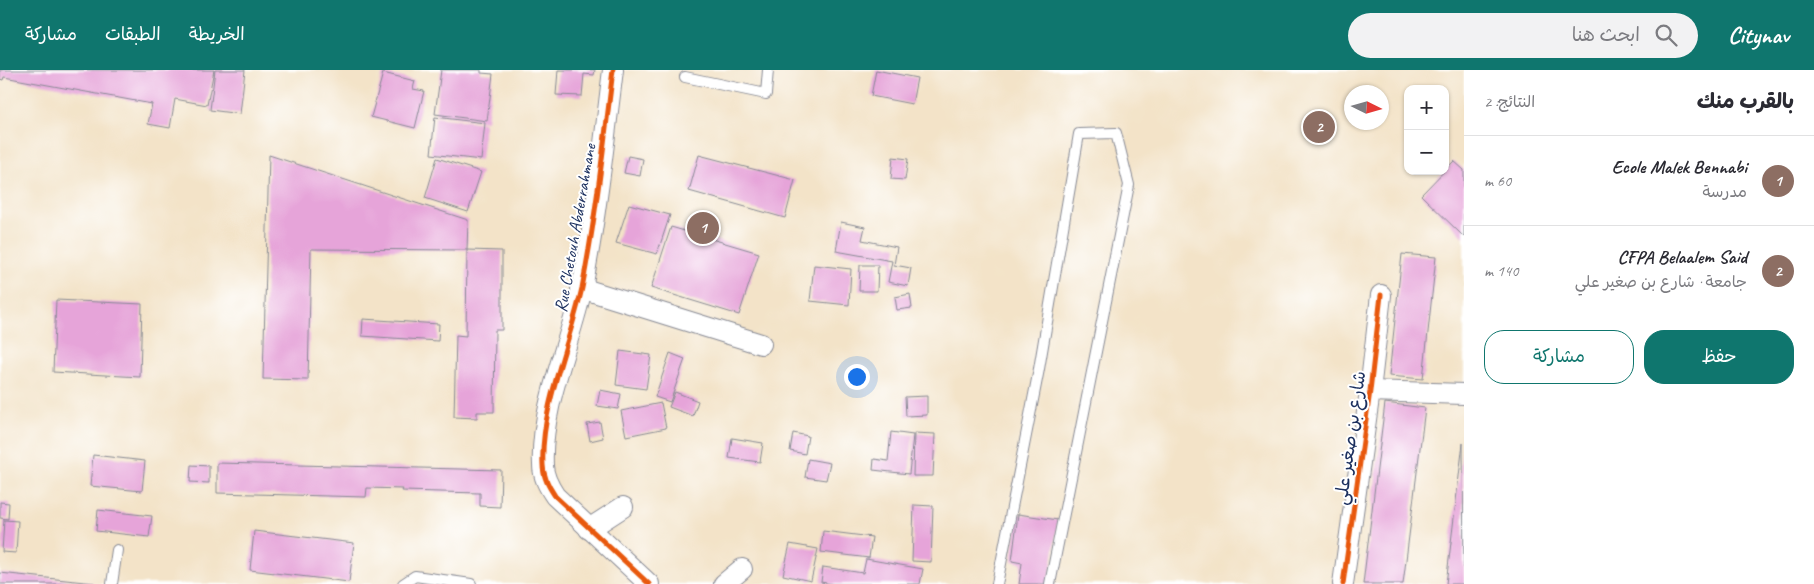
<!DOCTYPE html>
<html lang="ar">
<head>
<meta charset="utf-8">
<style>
	body { margin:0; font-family:Caveat,"Playpen Sans Arabic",sans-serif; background:#f2f2f3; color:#2b2b33; direction:rtl }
	.controls { position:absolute; right:15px; top:15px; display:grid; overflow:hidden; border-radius:10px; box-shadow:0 1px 4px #0004 }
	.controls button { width:45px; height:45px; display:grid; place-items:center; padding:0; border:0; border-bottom:1px solid #e1e1e2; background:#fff; color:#2b2b33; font:25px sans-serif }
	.compass { position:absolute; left:1344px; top:15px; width:45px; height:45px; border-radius:50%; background:#fff; box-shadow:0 1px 4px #0004; rotate:95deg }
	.you { position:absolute; left:856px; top:306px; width:18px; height:18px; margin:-12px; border:4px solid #fff; border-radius:50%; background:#1a73e8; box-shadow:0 0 0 8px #1a73e833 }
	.badge { display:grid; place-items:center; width:32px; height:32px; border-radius:50%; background:#0f766e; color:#fff; font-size:16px; font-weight:700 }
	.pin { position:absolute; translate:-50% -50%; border:2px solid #fff; box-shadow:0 1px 5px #0006 }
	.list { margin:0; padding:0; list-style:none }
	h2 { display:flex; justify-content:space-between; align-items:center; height:65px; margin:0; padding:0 20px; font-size:21px }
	h2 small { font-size:16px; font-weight:400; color:#7c7c81 }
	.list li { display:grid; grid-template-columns:32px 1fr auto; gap:15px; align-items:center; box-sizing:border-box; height:90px; padding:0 20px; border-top:1px solid #e1e1e2 }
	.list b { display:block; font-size:19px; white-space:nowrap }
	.list p { margin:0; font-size:16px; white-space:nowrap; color:#7c7c81 }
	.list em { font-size:16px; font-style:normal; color:#7c7c81 }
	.actions { display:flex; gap:10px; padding:15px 20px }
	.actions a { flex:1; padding:11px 0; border:1px solid #0f766e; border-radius:20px; text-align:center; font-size:18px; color:#0f766e }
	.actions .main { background:#0f766e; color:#fff }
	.icon { flex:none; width:28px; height:28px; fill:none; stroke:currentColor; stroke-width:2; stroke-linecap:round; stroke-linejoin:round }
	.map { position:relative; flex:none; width:1464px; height:514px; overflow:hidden; direction:ltr }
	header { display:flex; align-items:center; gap:30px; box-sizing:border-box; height:70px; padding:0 25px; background:#0f766e; color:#fff }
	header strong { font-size:24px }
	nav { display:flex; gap:28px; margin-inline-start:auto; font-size:18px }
	.search { width:350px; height:45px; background:#f2f2f3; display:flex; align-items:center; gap:12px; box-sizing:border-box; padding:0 18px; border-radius:28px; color:#7c7c81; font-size:19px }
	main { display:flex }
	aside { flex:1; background:#fff }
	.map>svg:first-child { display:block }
	.building { fill:#e6a4d9 }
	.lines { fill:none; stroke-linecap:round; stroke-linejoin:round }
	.lane-casing { stroke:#878993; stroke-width:12 }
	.street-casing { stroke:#878993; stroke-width:22 }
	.lane { stroke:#fff; stroke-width:10 }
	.street { stroke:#fff; stroke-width:20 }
	.cycleway-casing { stroke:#fff; stroke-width:8 }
	.cycleway { stroke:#e8590c; stroke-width:5 }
	.labels { text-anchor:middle; stroke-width:4; stroke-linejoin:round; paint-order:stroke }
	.street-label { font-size:18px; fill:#1b2f5e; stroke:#fff }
</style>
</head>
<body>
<header>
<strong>Citynav</strong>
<div class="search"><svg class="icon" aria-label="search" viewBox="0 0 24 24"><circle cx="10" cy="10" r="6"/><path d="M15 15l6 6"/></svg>ابحث هنا</div>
<nav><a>الخريطة</a><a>الطبقات</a><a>مشاركة</a></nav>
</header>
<main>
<aside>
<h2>بالقرب منك<small>النتائج: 2</small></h2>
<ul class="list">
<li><span class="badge" style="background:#8d6e63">1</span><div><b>Ecole Malek Bennabi</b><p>مدرسة</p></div><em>60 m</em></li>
<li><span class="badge" style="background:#8d6e63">2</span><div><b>CFPA Belaalem Said</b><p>جامعة · شارع بن صغير علي</p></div><em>140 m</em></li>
</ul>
<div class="actions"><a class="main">حفظ</a><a>مشاركة</a></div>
</aside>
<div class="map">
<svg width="1464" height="514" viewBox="0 0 1464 514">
	<rect width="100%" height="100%" fill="#fff"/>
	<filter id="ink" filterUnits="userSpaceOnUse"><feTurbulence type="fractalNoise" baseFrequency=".02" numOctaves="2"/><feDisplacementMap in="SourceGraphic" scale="10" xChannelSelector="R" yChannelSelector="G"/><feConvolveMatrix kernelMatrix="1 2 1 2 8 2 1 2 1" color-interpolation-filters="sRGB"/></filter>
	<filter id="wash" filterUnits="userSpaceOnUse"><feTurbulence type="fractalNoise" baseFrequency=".0096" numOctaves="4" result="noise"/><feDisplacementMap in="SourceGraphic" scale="20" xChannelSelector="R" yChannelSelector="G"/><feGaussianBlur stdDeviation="1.12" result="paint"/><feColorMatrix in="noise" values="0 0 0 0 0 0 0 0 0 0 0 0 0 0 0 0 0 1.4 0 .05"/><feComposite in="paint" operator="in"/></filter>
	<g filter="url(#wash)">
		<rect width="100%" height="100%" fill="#f3e3c8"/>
		<g id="blocks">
			<g class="building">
				<path d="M0,0h214l-7,35 -32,-6 -5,29 -22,-4 4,-20 -148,-27 -1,3 -3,-1z"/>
				<path d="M215,0h30l-5,44 -30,-4z"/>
				<path d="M441,0h40v3l12,1 -6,47 -52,-7z"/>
				<path d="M558,0h37l-1,5 -10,-1 -2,22 -26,-1z"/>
				<path d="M876,0l41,8 -5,26 -41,-8z"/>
				<path d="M383,3l32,8 -2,8 11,2 -9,37 -44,-11z"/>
				<path d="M435,47l50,6 -4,37 -50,-6z"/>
				<path d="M269,85l199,65 -1,30 -156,-1 -3,131 -45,-1z"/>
				<path d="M699,85l96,25 -10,38 -96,-27z"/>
				<path d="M628,86l15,3 -3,17 -16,-3z"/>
				<path d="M893,87l15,2 -3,21 -14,-1z"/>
				<path d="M437,88l44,14 -13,40 -43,-14z"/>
				<path d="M1454,91l10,9v67l-43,-42z"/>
				<path d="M629,134l41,11 -13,39 -41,-11z"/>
				<path d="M841,152l24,5 -3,13 35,7 -3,18 17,3 -3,18 -20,-4 4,-21 -56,-10z"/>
				<path d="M671,157l88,26 -20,62 -88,-27z"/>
				<path d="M467,180l35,1v79h-7l-1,82h-17v6l-23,-1 2,-82 10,1z"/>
				<path d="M1402,184l34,3 -13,122 -34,-3z"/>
				<path d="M814,195l37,4 -2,36 -39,-4z"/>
				<path d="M860,195h18l-1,26h-18z"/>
				<path d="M910,224l2,14 -15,2 -2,-13z"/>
				<path d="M56,230l86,4 -2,73 -87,-5z"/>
				<path d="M363,249l76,5 -1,17 -76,-5z"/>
				<path d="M620,281l31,4 -5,34 -30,-4z"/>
				<path d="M670,283l15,6 -15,43 -15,-5z"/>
				<path d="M600,320l21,4 -3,15 -21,-3z"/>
				<path d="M675,322l23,9 -5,15 -24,-9z"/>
				<path d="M927,326v19l-21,1 -1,-19z"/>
				<path d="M661,333l5,25 -40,8 -5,-25z"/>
				<path d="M1385,333l40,5 -22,176h-40z"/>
				<path d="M600,352l3,16 -13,3 -3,-17z"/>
				<path d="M891,362l22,3 -4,39 -36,-4 1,-11 14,2z"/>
				<path d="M793,363l15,3 -3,18 -15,-3z"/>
				<path d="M914,363l21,1 -2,42h-20z"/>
				<path d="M732,368l31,5 -3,19 -31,-4z"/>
				<path d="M1463,373l1,141h-18z"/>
				<path d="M93,385l52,6 -3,30 -52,-5z"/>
				<path d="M808,389l22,4 -4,17 -21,-3z"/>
				<path d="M217,393l284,7 -1,37 -20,-1v-13l-78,-2 1,-2 -36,-1 -1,9 -149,-4z"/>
				<path d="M191,395l18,1v17l-19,-1z"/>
				<path d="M0,432l9,1 -1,16 -8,-1z"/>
				<path d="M914,435l19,1 -2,56 -19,-1z"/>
				<path d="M98,440l54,6 -3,21 -53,-6z"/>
				<path d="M1018,444l40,6 -9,64h-30l3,-21 -10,-2z"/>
				<path d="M4,450l14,1 -2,32 -14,-1z"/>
				<path d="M254,461l100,12 -5,39 -99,-12z"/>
				<path d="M823,461l49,6 -3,21 -48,-6z"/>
				<path d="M790,474l28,5 -7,32 -28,-6z"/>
				<path d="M866,489l57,10 -3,15h-88l-11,-2 2,-15 40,6z"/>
				<path d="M0,503l94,10v1h-94z"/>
			</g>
		</g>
	</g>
	<g filter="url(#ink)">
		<use href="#blocks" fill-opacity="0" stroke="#878993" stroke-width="1"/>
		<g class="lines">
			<g class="lane-casing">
				<g id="lane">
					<path d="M685,7l81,17 2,-24"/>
					<path d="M112,514l5,-34"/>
					<path d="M403,514l12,-8 56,8"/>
					<path d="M997,514l42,-215 40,-235 37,-1 13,52 -79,399"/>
				</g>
			</g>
			<g class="street-casing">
				<g id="street">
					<path d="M613,0c-9,73 -17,146 -31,218 -12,55 -42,121 -39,177 0,12 6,22 12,31l94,88"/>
					<path d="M581,218l180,56"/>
					<path d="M1370,321l94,3"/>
					<path d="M589,459l34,-22"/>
					<path d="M724,514l18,-15"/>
					<path d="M1343,514l27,-193 11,-96"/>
				</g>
			</g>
			<use href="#lane" class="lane"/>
			<use href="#street" class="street"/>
			<g class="cycleway-casing">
				<g id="cycleway">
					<path d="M613,0c-9,73 -17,146 -31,218 -12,55 -42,121 -39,177 0,12 6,22 12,31l94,88"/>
					<path d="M1343,514l27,-193 11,-96"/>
				</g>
			</g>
			<use href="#cycleway" class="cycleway"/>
		</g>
	</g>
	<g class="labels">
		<g class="street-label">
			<text transform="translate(575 158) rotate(-80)" y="6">Rue Chetouh Abderrahmane</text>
			<text transform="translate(1350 368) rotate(-82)" y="6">شارع بن صغير علي</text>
		</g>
	</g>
</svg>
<div class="controls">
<button>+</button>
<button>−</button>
</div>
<svg class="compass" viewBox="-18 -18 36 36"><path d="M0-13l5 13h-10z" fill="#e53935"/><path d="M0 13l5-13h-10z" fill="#7c7c81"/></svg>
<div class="you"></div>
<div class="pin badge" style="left:703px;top:158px;background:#8d6e63">1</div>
<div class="pin badge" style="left:1319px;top:57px;background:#8d6e63">2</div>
</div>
</main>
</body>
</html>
